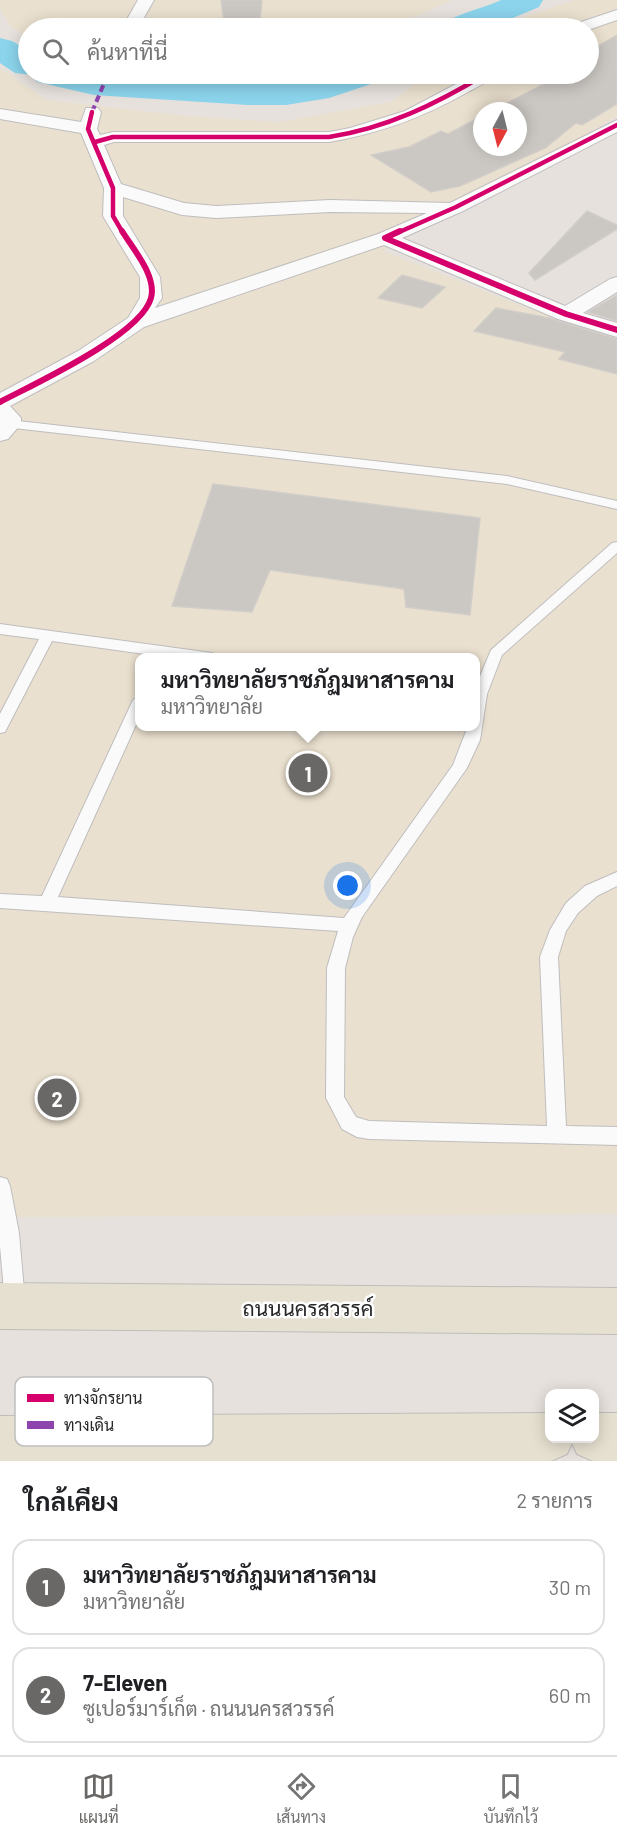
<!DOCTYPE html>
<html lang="th">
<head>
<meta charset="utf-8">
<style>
	body { margin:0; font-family:Barlow,Sarabun,sans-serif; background:#f6f6f6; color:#202124 }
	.controls { position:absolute; right:18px; bottom:18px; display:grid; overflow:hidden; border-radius:12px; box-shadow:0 3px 15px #0003 }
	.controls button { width:54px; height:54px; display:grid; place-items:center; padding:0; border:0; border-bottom:2px solid #e0e0e0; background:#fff; color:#202124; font:30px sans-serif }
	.compass { position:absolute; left:473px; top:102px; width:54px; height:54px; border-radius:50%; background:#fff; box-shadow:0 3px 15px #0003; rotate:187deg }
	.you { position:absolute; left:348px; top:886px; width:21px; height:21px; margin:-15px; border:4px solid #fff; border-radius:50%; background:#1a73e8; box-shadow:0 0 0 9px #1a73e833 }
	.badge { display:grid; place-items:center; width:39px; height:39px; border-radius:50%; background:#6a6866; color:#fff; font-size:20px; font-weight:700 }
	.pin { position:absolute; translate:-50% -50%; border:3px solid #fff; box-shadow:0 2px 6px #0006 }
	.popup { position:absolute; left:135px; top:653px; width:345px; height:78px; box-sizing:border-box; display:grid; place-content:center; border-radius:12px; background:#fff; filter:drop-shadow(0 2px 4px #0005); font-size:20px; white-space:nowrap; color:#757577 }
	.popup b { font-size:22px; color:#202124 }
	.popup::after { content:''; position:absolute; left:50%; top:100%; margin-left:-12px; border:12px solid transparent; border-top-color:#fff }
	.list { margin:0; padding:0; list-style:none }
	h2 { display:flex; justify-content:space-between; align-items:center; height:78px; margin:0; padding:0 24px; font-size:26px }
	h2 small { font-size:20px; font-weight:400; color:#757577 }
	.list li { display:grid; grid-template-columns:39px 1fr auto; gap:18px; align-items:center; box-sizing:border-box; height:96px; margin:0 12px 12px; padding:0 12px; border:2px solid #e0e0e0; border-radius:18px }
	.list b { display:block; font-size:22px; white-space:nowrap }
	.list p { margin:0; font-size:20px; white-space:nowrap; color:#757577 }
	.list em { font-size:20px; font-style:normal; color:#757577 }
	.icon { flex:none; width:33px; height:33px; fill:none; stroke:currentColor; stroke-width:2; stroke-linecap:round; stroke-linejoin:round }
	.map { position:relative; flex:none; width:617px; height:1461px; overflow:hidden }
	.search { position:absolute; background:#fff; box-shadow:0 3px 15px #0003; left:18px; right:18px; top:18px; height:66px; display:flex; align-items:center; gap:15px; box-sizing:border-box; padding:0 21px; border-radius:33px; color:#757577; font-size:22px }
	.sheet { height:294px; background:#fff }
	nav { display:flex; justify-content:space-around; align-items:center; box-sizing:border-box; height:84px; border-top:2px solid #e0e0e0; background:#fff; font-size:16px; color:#757577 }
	nav a { display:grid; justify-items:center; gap:3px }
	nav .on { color:#6a6866 }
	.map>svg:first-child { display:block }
	.education { fill:#eae0cf; fill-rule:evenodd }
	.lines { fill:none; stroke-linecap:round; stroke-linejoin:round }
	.river { fill:#8bd4ec; fill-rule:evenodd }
	.building { fill:#cbc7c3; stroke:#d1cdc8; stroke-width:1.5 }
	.lane-casing { stroke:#bfbdbe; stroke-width:2 }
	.street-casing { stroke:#bfbdbe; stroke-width:2 }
	.primary-casing { stroke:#bfbdbb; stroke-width:2 }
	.lane { fill:#fbfafa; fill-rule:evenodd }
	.street { fill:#fbfafa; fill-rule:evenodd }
	.primary { fill:#e6e0d0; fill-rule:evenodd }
	.quiet { stroke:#8e44ad; stroke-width:4; stroke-dasharray:7 4; stroke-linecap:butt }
	.cycleway-far1-casing { stroke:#fff; stroke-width:7 }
	.cycleway-casing { stroke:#fff; stroke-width:9 }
	.cycleway-far1 { stroke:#d6006c; stroke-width:4.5 }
	.cycleway { stroke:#d6006c; stroke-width:6 }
	.labels { text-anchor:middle; stroke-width:5; stroke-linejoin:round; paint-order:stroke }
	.near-street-label { font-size:21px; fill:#272727; stroke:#fff }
	.key { fill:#fff; stroke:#bebebe; stroke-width:1.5 }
	.key-label { font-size:16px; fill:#272727 }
</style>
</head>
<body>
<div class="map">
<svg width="617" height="1461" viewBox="0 0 617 1461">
	<rect width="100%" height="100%" fill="#e6e1dc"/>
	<g class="education">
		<path d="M0,0h452l-62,28h-362v9l-18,-11 -10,-17z"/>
		<path d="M575,0h42v116l-234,135 144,57 90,25v881l-617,3v-1149l46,32 140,16 93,6 112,-20 37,-28h160v-46h-97zM482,111h36v36h-36zM140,658h336v68h-336z"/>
	</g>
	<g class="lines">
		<g class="river">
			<path d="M501,0h42l-4,7 -50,21h-49c9,-13 45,-20 61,-28z"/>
			<path d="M0,38l12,3 16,9v24h72l148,9h38l25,-3 19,-6h52l-5,8 -48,16 -43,7h-38l-154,-10 -57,-13 -5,-7 -17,-2 -15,-10z"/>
		</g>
	</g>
	<g class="building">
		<path d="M221,0h41l-3,28h-34z"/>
		<path d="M617,35v69l-35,21 -6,-2 -31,25 -85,38 -29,6 -60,-37 38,-8 32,-16 7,3 34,-18v31h36v-36h-26l52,-27 -7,-1 16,-9h35v-22z"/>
		<path d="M587,211l30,14v4l-82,51 -6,-7z"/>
		<path d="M402,275l43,12 -23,21 -44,-10z"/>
		<path d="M617,295v26l-29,-9z"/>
		<path d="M496,308l53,10 68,21v35l-58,-15 6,-7 -91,-21z"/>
		<path d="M213,484l267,34 -10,97 -64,-8 -2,-18 -134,-19 -18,42 -80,-6z"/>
	</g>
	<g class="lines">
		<g class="lane-casing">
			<g id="lane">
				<path d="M9,420l498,56 110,25v8l-110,-25 -502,-57v-6z"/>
				<path d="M617,542v11l-115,102 -15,39 -7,46 -13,28 -105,149 -9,20 -8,31 -1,129 12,20 13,4 178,5 -7,-169 10,-27 16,-27 19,-17 32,-14v14l-20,10 -19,17 -12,18 -8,26 8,169 51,1v18l-248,-6 -12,-2 -15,-8 -16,-31 1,-130 11,-37 -338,-23v-14l42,2 91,-196 7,-5v21l-82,181 286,21 109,-153 15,-39h8v-40l15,-36 121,-107z"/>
				<path d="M0,624l212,29 7,5h-46l-121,-17 -45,87 -2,4 -5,1v-19l39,-75 -39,-5z"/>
				<path d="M0,1177l7,2 3,7 9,47 6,69 -3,7 -7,3 -7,-3 -3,-7 -5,-56z"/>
			</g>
		</g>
		<g class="street-casing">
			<g id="street">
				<path d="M138,0h16l-16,28h-16z"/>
				<path d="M617,10v10l-29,10 -18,-2 2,-3z"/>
				<path d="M475,74h19c-6,8 -17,13 -26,18 -44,25 -89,42 -139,50h-215l-10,3 17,39 63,19 32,3 114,-6 120,3 167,-83v12l-154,79 -61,27 163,68 45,-27 7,-2v15l-34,21 34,10v14l-59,-18 -174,-74 -240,82 -50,34 -84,45 11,12v6l-13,15 -8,2v-48l78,-42 50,-33 12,-20v-21l-37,-61 1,-28 -23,-55 -81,-14v-10l81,13 5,-14h12l3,4 -4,17 3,6 13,-3h216l21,-4 55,-17zM123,197l59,18 34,3 114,-6 97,1 -49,21 -223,74 7,-10 -2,-21 -37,-61z"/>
			</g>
		</g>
		<g class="primary-casing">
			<g id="primary">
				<path d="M0,1283l617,5v46l-617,-5z"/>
				<path d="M550,1413v25h44v-25h23v48h-24l-16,-7 -5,-11 -5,11 -16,7h-551v-45z"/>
			</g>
		</g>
		<use href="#lane" class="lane"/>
		<use href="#street" class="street"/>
		<use href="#primary" class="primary"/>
		<path class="quiet" d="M92,112l16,-38"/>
		<g class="cycleway-far1-casing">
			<g id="cycleway-far1">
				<path d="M92,112l-4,17 25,59v28l10,17"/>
				<path d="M95,142l18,-5h216c58,-9 107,-33 157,-63"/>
				<path d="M397,233l59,-26 161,-82"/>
			</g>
		</g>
		<g class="cycleway-casing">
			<g id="cycleway">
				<path d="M400,231l-15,7 181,76 51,16"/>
				<path d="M0,402c34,-18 141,-67 151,-104 6,-22 -18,-49 -29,-67"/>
			</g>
		</g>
		<use href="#cycleway-far1" class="cycleway-far1"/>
		<use href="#cycleway" class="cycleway"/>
	</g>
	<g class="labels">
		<g class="near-street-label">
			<text x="308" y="1316">ถนนนครสวรรค์</text>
		</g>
	</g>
	<rect x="15" y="1377" width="198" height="69" rx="9" class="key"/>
	<rect x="27" y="1394" width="27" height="8" fill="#d6006c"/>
	<rect x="27" y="1421" width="27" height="8" fill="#8e44ad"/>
	<g class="key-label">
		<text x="64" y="1404">ทางจักรยาน</text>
		<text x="64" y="1431">ทางเดิน</text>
	</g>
</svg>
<div class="controls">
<button><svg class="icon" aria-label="layers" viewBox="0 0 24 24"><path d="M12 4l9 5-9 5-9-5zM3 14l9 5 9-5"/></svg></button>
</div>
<svg class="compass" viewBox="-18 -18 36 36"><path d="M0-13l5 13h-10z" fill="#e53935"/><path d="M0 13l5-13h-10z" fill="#757577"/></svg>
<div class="you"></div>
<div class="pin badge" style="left:308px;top:773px">1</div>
<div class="popup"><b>มหาวิทยาลัยราชภัฏมหาสารคาม</b>มหาวิทยาลัย</div>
<div class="pin badge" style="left:57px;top:1098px">2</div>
<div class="search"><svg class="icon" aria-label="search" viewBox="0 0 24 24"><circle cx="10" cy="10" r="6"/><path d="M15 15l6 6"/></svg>ค้นหาที่นี่</div>
</div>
<section class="sheet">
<h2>ใกล้เคียง<small>2 รายการ</small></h2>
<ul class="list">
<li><span class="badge">1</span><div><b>มหาวิทยาลัยราชภัฏมหาสารคาม</b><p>มหาวิทยาลัย</p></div><em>30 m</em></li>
<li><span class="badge">2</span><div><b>7-Eleven</b><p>ซูเปอร์มาร์เก็ต · ถนนนครสวรรค์</p></div><em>60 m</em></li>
</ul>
</section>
<nav>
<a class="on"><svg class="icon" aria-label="map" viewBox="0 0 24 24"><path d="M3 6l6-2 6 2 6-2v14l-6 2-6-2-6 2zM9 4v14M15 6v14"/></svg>แผนที่</a>
<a><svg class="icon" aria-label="directions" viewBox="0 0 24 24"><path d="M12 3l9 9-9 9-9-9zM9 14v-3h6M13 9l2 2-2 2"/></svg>เส้นทาง</a>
<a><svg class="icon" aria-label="saved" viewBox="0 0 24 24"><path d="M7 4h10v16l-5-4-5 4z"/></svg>บันทึกไว้</a>
</nav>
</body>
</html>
